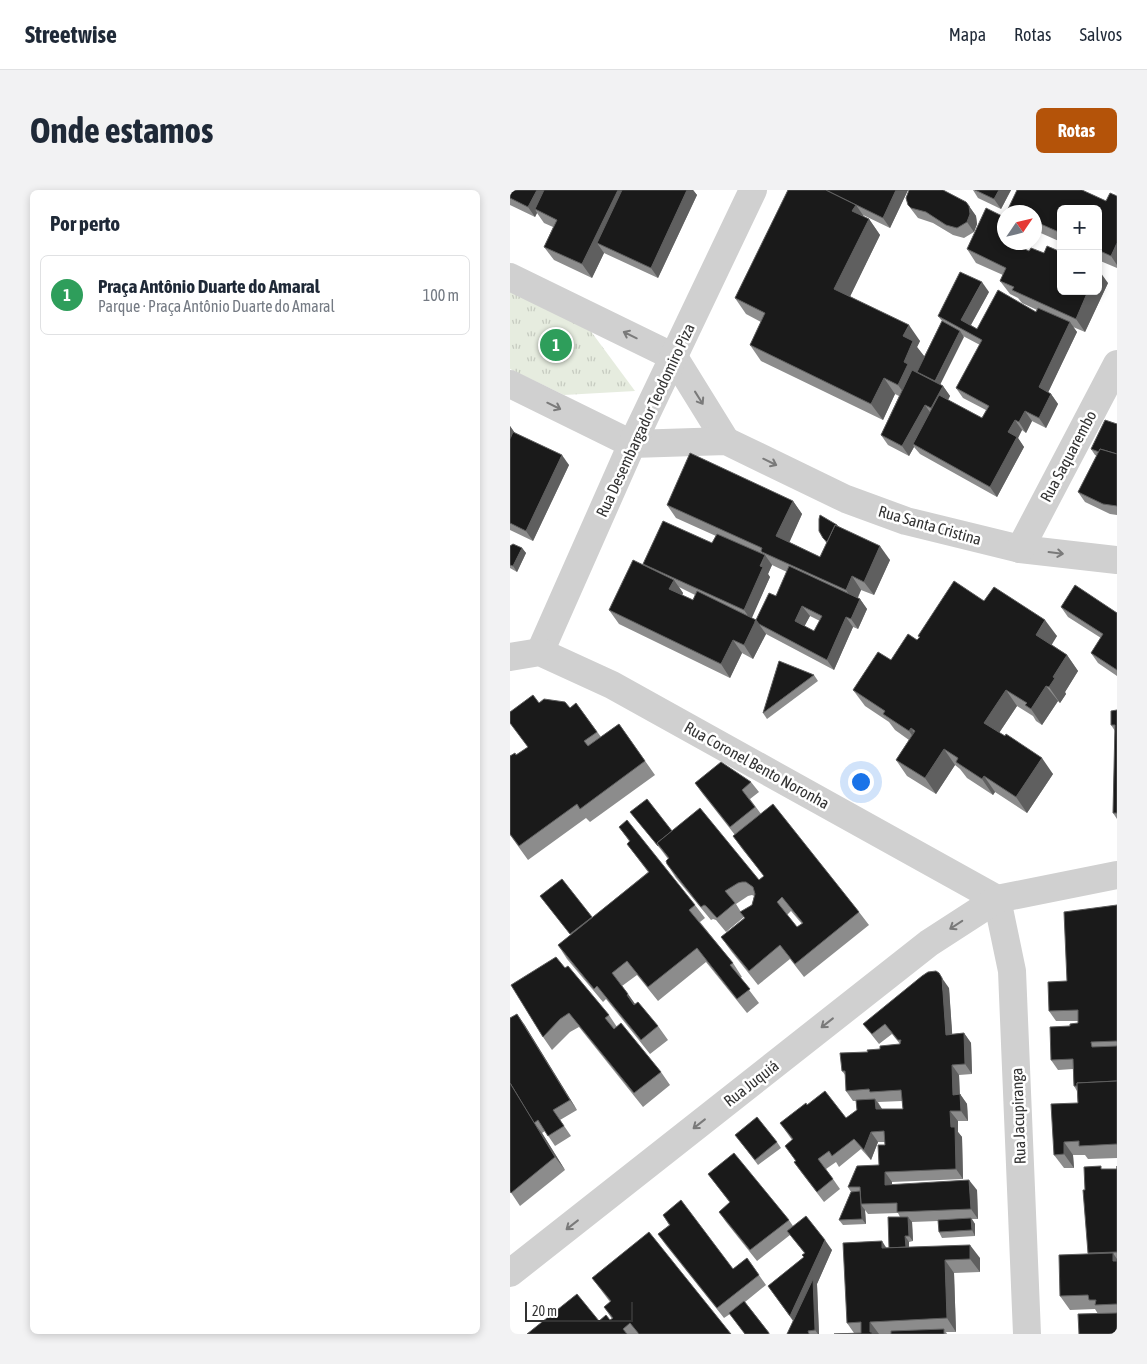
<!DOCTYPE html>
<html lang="pt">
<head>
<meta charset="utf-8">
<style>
	body { margin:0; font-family:"Asap Condensed",sans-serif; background:#f2f2f3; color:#1f2937 }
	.controls { position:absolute; right:15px; top:15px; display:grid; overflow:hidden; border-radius:8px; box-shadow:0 2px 8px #0003 }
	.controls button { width:45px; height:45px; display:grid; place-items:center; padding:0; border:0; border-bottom:1px solid #e0e1e3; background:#fff; color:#1f2937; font:25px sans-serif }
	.compass { position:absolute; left:487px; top:15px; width:45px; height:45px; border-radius:50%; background:#fff; box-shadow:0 2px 8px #0003; rotate:55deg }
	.scale { position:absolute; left:15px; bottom:12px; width:108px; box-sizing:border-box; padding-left:5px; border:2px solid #333; border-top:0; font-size:14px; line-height:18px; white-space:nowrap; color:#333; -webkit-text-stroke:4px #fff; paint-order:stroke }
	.you { position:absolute; left:350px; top:591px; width:18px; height:18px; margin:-12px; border:4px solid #fff; border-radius:50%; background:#1a73e8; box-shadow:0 0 0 8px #1a73e833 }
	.badge { display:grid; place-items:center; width:32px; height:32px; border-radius:50%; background:#b45309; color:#fff; font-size:16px; font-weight:700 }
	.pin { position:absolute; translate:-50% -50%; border:2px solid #fff; box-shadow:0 1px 5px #0006 }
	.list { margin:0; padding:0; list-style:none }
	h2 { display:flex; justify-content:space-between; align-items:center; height:65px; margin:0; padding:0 20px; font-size:21px }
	h2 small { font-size:16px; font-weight:400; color:#747a83 }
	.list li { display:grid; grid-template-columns:32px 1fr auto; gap:15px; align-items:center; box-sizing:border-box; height:80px; margin:0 10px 10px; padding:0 10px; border:1px solid #e0e1e3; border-radius:8px }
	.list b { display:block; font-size:19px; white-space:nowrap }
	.list p { margin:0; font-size:16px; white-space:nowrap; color:#747a83 }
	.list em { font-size:16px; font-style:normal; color:#747a83 }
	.map { position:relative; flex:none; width:607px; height:1144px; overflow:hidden; border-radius:8px }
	header { display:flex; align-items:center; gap:30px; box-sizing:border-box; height:70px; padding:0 25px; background:#fff; border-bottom:1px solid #e0e1e3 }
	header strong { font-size:24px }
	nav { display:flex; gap:28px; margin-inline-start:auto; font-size:18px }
	.intro { display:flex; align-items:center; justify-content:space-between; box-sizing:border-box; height:120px; padding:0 30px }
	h1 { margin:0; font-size:35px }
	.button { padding:12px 22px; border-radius:8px; background:#b45309; color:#fff; font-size:18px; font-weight:700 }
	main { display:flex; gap:30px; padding:0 30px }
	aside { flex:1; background:#fff; border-radius:8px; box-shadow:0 2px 8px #0003 }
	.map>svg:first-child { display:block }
	.grass { fill:url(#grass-tufts) }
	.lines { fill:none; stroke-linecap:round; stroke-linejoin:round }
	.street { stroke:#d0d0d0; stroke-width:28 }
	.wall { fill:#8c8c8c; fill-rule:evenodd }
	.shaded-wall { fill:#5f5f5f }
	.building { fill:#1a1a1a; stroke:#5f5f5f; fill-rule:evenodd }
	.oneway { stroke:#7a7a7a }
	.labels { text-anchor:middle; stroke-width:5; stroke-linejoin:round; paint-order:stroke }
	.street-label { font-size:16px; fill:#333; stroke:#fff }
</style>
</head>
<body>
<header>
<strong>Streetwise</strong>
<nav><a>Mapa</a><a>Rotas</a><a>Salvos</a></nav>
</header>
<div class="intro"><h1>Onde estamos</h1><a class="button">Rotas</a></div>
<main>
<aside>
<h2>Por perto<small></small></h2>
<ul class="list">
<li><span class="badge" style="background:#2e9e5b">1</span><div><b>Praça Antônio Duarte do Amaral</b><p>Parque · Praça Antônio Duarte do Amaral</p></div><em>100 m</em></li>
</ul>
</aside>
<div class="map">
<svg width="607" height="1144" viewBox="0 0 607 1144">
	<defs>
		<pattern id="grass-tufts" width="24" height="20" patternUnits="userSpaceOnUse" patternTransform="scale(1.25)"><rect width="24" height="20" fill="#e6ecdf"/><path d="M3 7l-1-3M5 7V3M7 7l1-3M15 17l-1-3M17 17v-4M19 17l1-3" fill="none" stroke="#c6cbc0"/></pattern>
	</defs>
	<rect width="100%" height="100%" fill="#fff"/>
	<path class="grass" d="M0,100l74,32 51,69 -71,4 -54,-26z"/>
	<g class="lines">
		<g class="street">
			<path d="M0,87l164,80 52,84"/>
			<path d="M0,194l122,60 94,-3 120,58 60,22 114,28 97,11"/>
			<path d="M510,359l97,-185"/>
			<path d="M30,462l92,-208 121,-254"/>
			<path d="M0,467l30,-5 72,33 385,214"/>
			<path d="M487,709l15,72 15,363"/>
			<path d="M0,1083l419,-330 68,-44 120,-24"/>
		</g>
	</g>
	<g class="wall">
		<path d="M0,0h183l4,5 -39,83 -54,-25 -12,25 -38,-18 -10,-13 9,-20 -9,-4 -7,-10 -2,4 -25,-12z"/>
		<path d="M278,0h120l-18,38 -27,-13 1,2 5,2 11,16 -30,61 70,45 -3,6 7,10 18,-36 -4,-5 51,-24 -18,33 6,4 59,-17 1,-2 -15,-7 -4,-5 -8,-4 -10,-13 3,-6 -27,-12 -9,-14 60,-5 -3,5 84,34 -23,49 -12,-5 4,5 -29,60 3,2 7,10 -12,24 -14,-7 -6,12 -4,-3 -4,8 6,9 -27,50 -77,-43 -6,-7 -5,9 -21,-11 -7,-10 18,-39 -4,-2 -12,26 -122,-59 -11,-16 11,-23 -15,-8 -11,-16zM453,146l17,9 -24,43 7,10 23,12 -4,8 -34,-18 2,-4 -7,-10 -3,-2z"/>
		<path d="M463,0h38l-10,19 -23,-11z"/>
		<path d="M607,6v72l-19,-8v-51h-37v33l-27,-12v-18h-23l-3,-3 98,-8z"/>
		<path d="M456,12l10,14 1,8 -3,8 -10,6 -11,-3 -20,-12 -15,-5 -10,-13z"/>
		<path d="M607,234v91l-7,-1 -25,-12 -7,-10 19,-36 -2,-1 -4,-6z"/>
		<path d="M0,236l4,6 55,33 -36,76 -23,-11z"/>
		<path d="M283,311l9,13 -13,28 31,15 7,-13 -4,-6 14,-13 2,2 51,33 -16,35 -13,-5 -3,8 2,1 7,10 -9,20 -5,-2 -19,43 -68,-36 -13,25 -11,-6 -12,25 -111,-54 -10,-14 35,-44 -1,-2 69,-21 4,-7 -40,-18 -9,-13zM262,375l15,7 -11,24 -20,24 -5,-2 19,-41 -2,-3zM169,397l16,8 -2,5 -11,-5 1,-2zM300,426l10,5 -6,10 -10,-5z"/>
		<path d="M0,356l12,2 4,5 -9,19 -7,-4z"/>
		<path d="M474,411l73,35 -6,8 16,11 11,16 -13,21 1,2 -6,9 -2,-2 -16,24 -6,-4 -3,-5 -16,-10 -18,27 54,41 -26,39 -32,-21 -2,3 -26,-17 -7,-9 -5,-4 -19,29 -29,-18 -11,-16 13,-20 -14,-10 -6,-8 -24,-16 -12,-16 38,-30 26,-20 2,-3 -1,-1z"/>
		<path d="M551,417l56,6v63l-19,-13 -7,-10 10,-15 -33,-21z"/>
		<path d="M304,485l4,6 -51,38 -4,-6z"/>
		<path d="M29,513l31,5 6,-5 25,34 18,-13 36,51 -65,47 -4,-4 -58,42 -18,-25v-79l6,-1 12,-7z"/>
		<path d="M607,520v109l-4,-6 2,-82 -4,-6z"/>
		<path d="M241,592l8,10 -9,7 11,15 98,98 10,13 -65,52 -14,-18 -32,26 -27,-34 -10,-14 23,-19v-1l-18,15 -10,-12 -3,-1 -2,1 -35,-42 -9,-14 1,-5 -6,-8 -32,-39 42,19 87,49 5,-4 -21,-26 -10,-14 2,-1 -33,-42 -7,-10zM242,705l2,1 -2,9 -11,7 -5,-8 12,-8zM281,721l11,13 -5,3 -10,-12z"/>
		<path d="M109,637l76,78 10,13 -5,4 33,41 9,14 -2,1 19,25 -12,10 -41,-51 -48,39 -21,-26 -15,11 13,18 23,22 10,14 -18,14 -44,-55 -3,3 -36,-43 -9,-14 13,-10 -31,-39 22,-17 30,39 56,-46 -21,-28 2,-3z"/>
		<path d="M607,715v253l-29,1 -3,-4h-12l1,13h-10l-10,-13 24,-52 -1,-12 -3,-5 -1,-17 -15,1 -7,-10 19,-34 8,-3v-2h-22l-7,-10 18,-30z"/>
		<path d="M55,778l44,47 8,12 44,45 9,13 -27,22 -64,-80 -9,5 -18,18 -9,-13z"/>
		<path d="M439,798l3,46 12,-1 7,10 1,31 -13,1 1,19 7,10 1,17h-10v11l4,5 1,42 -71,3v3l85,5 1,29h-6l3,5v12l-33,2 -3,-6 -1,-11 -26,1 1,19 -4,1v5l71,11v14l-26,1 2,59h-10l1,2h-113l20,-1 -7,-10 39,-75h3l11,-31 -2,-4 -30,1 -3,-4 1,14 -23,1 -4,-5 12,-28 -3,-5 31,-22 6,-20v-3h-7l-7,18 -10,-11 -22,18 -3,-5 -10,7 14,20 -16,13 -23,-30 -7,-10 2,-1 -11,-15 7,-6 -12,-17 27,-18 39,13 11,-8 -1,-9h-3l-7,-10v-15l-4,-5 26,-19 32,-8 -8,-10 -13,10 -16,-20zM392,911l1,8h-21l-4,-7z"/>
		<path d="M14,834l53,86 -17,10 11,16 -16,10 -10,-15 -3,2 23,37 -45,36 -10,-15z"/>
		<path d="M229,950l38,2 4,6 -23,17z"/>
		<path d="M607,976v168l-19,-20 -3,-5 -25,1 -10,-14 28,-42 -3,-64 18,-21h14z"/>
		<path d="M198,984l81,46 4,6 39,24 -15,34 2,50h-32l6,-13 -25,-35 36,-29 1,-3 -15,-19 -33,26 -31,-39 -7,-10 11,-9z"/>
		<path d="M153,1025l70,54 14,-11 19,27 -21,17 25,32h-25l-15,-20 -6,4 -59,-74 -7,-10 11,-9z"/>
		<path d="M82,1088l139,56h-204l72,-13 11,-1 2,-1 -8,-12 6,-5z"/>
	</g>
	<g class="shaded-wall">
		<path d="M27,0h12l-14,19 2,4 -2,4 -7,-10z"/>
		<path d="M108,0h16l-37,53 7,10 -12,25 -10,-14z"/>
		<path d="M177,0h6l4,5 -39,83 -7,-10z"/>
		<path d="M386,0h12l-18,38 -7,-10z"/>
		<path d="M489,0h12l-10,19 -7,-10z"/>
		<path d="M346,15l11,16 -15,-10z"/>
		<path d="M459,16l7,10 1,8 -3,8 -7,-10z"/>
		<path d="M359,29l11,16 -34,70 -12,-16z"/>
		<path d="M502,52h13l2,2 -6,13 -10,-14z"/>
		<path d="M607,53v22l-6,-9z"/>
		<path d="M588,79l10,14 -23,49 -9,-13 12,-28h10z"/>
		<path d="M472,92l7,10 -21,38 -7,-10z"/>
		<path d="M560,132l7,10 -31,65 -7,-10z"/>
		<path d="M399,135l11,16 -3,6 8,10 -16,43 -11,-15 6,-23 -1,-26z"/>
		<path d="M450,141l4,6 -26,52 -4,-5z"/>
		<path d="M374,188l11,16 -12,26 -12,-16z"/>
		<path d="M433,196l7,10 -12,22 -7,-10z"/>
		<path d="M541,204l7,10 -12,24 -7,-10z"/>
		<path d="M415,215l7,10 -19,29 1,3 -5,9 -7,-10z"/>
		<path d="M515,221l7,10 -6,12 -7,-11z"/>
		<path d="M505,230l7,10 -4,8 6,9 -27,50 -7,-10 18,-55z"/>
		<path d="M0,236l7,10 -7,16z"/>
		<path d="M52,265l7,10 -36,76 -7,-10z"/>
		<path d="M283,311l9,13 -16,36 -10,-14z"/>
		<path d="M370,356l10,14 -16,35 -10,-13z"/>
		<path d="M12,358l4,5 -9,19 -4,-6z"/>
		<path d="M255,365l7,10 -4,9 2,3 -19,43 -7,-10z"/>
		<path d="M342,386l9,14 -6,13 -9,-13z"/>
		<path d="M164,390l9,13 -4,10 -10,-14z"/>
		<path d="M350,409l7,10 -9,20 -7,-10z"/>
		<path d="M292,416l8,10 -8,15 -7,-10z"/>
		<path d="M336,427l7,10 -19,43 -7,-10z"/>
		<path d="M246,430l10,14 -13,25 -9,-14z"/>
		<path d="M535,430l12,16 -9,15 -12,-16z"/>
		<path d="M223,450l9,13 -12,25 -9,-14z"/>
		<path d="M557,465l11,16 -13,21 1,2 -6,9 -11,-16 4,-10z"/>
		<path d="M536,496l12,15 -16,24 -11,-16z"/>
		<path d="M496,500l11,16 -22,33 -11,-16z"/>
		<path d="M401,538l11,16 -2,3 -11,-16z"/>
		<path d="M434,559l11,16 -19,29 -11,-16z"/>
		<path d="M532,568l11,16 -26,39 -11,-16z"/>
		<path d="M474,586l11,16 -2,3 -11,-16z"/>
		<path d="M432,788l7,10 4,57 -7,-10z"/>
		<path d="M118,804l9,13 -1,2 -9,-14z"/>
		<path d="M7,824l7,10 53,86 -7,-10z"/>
		<path d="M454,843l7,10 1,31 -7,-10z"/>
		<path d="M442,875l7,10 1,30 -7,-10z"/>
		<path d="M0,893l24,40 8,10 23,37 -10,-13z"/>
		<path d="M450,904l7,10 1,17 -7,-10z"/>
		<path d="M365,909l7,10h-6z"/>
		<path d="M440,921l8,10v11l4,5 1,42 -7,-10 -5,-42z"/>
		<path d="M361,942l7,10 -7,18 -7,-10z"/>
		<path d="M554,952l9,13 1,13 -10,-14z"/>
		<path d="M375,982l7,10v13l-7,-10z"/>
		<path d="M459,990l8,10 1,29 -7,-10z"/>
		<path d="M351,1015l4,5 1,14 -4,-5z"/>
		<path d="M398,1027l4,5 1,19 -4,-5z"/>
		<path d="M461,1028l4,6v12l-3,-6z"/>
		<path d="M395,1046l4,6v11l-3,-6z"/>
		<path d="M315,1050l7,10 -15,34 2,50h-1l-3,-4 -18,-4 -7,-10z"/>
		<path d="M372,1051l9,14 -9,-7z"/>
		<path d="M460,1055l10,13v14l-10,-13z"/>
		<path d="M603,1063l4,6v8l-4,-6z"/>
		<path d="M435,1070l9,13 2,59 -9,-14z"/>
		<path d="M360,1132l9,12h-8l-1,-2z"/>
	</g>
	<g class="building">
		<path d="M0,0h27l-9,17 -18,-9z"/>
		<path d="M34,0h74l-36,74 -38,-17 13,-27 -22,-11z"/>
		<path d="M112,0h65l-36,78 -54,-25z"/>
		<path d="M278,0h38l30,15 -4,6 17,8 -35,70 75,36 -6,11 10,5 -9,21 4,2 -10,21 -14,-7 -13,26 -121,-59 15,-32 -30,-15z"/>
		<path d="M316,0h70l-13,28z"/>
		<path d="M399,0h34l23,12 3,4 1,8 -3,8 -10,6 -11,-3 -20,-13 -15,-4 -3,-3 -2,-7z"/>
		<path d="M465,0h24l-5,9z"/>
		<path d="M507,0h65l24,11 4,-8 7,3v47l-6,13 -13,-6v-41h-37v24l-27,-12v-9h-18l-8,-3z"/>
		<path d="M476,18l18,9v25h8l-1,1 18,8 2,-3 13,5 3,-7 14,6v39h27l-12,28 -64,-29 2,-3 -14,-6 6,-13 -39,-19z"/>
		<path d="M450,82l22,10 -21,38 16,9 21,-39 38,22 2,-4 32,14 -31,65 12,7 -12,24 -14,-7 -6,11 -4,-2 -7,12 9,5 -27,50 -77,-43 26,-49 43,23 7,-12 -33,-18 26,-48 -44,-24z"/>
		<path d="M432,131l18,10 -25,50 -18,-9z"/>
		<path d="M402,180l31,16 -12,22 -6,-3 -23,41 -21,-11z"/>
		<path d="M595,230l12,4v30l-17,-5 -1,3 -8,-3z"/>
		<path d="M3,242l49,23 -36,76 -16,-8v-84z"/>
		<path d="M590,259l17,5v52l-14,-2 -25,-12z"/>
		<path d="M180,263l103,48 -17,35 44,21 15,-32 45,21 -16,36 -12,-6 -6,14 -84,-38 -1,-1 1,-3 -95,-43z"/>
		<path d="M310,325l17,10v1l-2,-1 -8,17 -4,-4 -4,-7v-12z"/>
		<path d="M153,331l49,22 5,-9 48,21 -5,11 3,1 -19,43 -101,-46z"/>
		<path d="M3,354l9,4 -9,18 -3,-1v-19z"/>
		<path d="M123,370l41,20 -5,9 24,11 4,-9 59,29 -12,25 -11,-5 -12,24 -112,-54z"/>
		<path d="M279,376l71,33 -9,20 -5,-2 -19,43 -68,-36 -3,-4 -1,2 14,-29 7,3zM292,416l20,10 -8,15 -19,-10z"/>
		<path d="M444,391l30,20 10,-14 51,33 -9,15 31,20 -14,22 2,1 -6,9 -3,-1 -15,23 -6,-4 2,-2 -21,-13 -22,33 21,13 1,-2 36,24 -26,39 -32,-21 -2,3 -26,-17 2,-4 -14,-9 -19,29 -29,-18 19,-29 -4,-3 -2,3 -26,-17 2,-3 -32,-21 25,-38 13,8 17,-26 9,6 3,-3 -2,-1z"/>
		<path d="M565,395l42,28v57l-26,-17 12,-19 -42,-27z"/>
		<path d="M269,471l35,14 -51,38z"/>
		<path d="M23,505l6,8 5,-4 21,3 5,6 6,-5 21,29 -13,9 4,5 31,-22 26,37 -65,48 -3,-5 -58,42 -9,-12v-78l5,-3 1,2 12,-8 -18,-24v-11z"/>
		<path d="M607,520v103h-4l2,-88h-4v-14z"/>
		<path d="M211,572l30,20 -9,8 13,17 -25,20 -35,-44z"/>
		<path d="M137,609l25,32 -15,12 1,2v1l-28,-34z"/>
		<path d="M263,614l86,108 -64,52 -15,-19 -31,26 -28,-34 24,-19 -5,-6 12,-7 3,-11 -2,-7 -7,-5h-4l-4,1 -13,8 10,12 -18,15 -11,-12 -2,-1 -3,2 -34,-43 -1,-3 3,-3 -12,-15 43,-35 59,72 5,-4 -31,-40zM272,707l21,26 -6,4 -20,-25z"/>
		<path d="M117,630l68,85 -6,5 44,53 -3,2 20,24 -13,10 -40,-51 -49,39 -21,-26 -15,12 16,21 -1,1 7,10 4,-3 20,24 -17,14 -44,-54 -3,3 -36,-44 91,-73 -22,-28 3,-3 -11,-14z"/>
		<path d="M52,689l30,38 -22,17 -30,-38z"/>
		<path d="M607,715v136l-26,1 1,5 25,-1v35l-40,2v3h-3l-1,-27 -22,1 -1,-33 20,-1v-2l8,-1v-13l-29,1 -1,-29 19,-1 -3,-69z"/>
		<path d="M46,767l9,11 3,-2 41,49 -4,3 9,11 7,-6 40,49 -27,21 -65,-80 -9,6 -17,18 -32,-52z"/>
		<path d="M426,781l3,2 3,5 4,57 18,-2 1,31 -13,1 1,30 7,-1 1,17h-11l1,16h4l1,42 -71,3v13l84,-5 2,29 -74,3v-9l-36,1 -1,-17h-12l9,-21 22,-1 -1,-20h7l-1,-14 -13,1 -7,18 -10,-11 -22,17 -3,-5 -11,8 15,20 -16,13 -23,-30 2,-1 -11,-15 8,-7 -13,-16 26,-20 1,2 18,-14 21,27 11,-8 -1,-10 19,-1 1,10h27l-2,-19 -31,2 -1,-3 -23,2 -1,-20h-3l-2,-18 28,-1 -1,-2 13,-1v-3l20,-2 1,-4h-3l-13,-16 -13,10 -9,-10 59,-48 6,-4z"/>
		<path d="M7,824l53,86 -17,10 11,16 -16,10 -10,-16 -4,3 -24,-40v-65z"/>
		<path d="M607,891v63l-38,2v-5l-15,1v12l-10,1 -3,-51 27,-1 -1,-20z"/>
		<path d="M0,893l45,74 -44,36 -1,-2z"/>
		<path d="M247,927l20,25 -22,18 -20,-25z"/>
		<path d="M224,963l55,67 -39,30 -31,-38 11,-10 -22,-28z"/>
		<path d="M591,976v3h16v-3v86l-29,1 -5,-63h2l-1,-23z"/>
		<path d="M350,1001l2,28 -23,1 12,-28z"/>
		<path d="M171,1010l52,69 14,-11 12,17 -42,33 -59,-74 12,-9 -7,-10z"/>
		<path d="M296,1026l19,24 -35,76 -22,-30 36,-29 -2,-2 3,-2 -18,-22z"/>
		<path d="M378,1027h20l1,19h-4l1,11 -17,1z"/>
		<path d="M461,1028l1,12 -33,2 -1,-12z"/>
		<path d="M139,1042l82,102h-92l-9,-11 -7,6 4,5h-100l50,-40 22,27 7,-6 4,5 3,-2 -9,-11 7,-6 -19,-23z"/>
		<path d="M372,1051v7l88,-3v14l-25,1 2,58 -77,4v10h2v2h-38l27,-1v-11l-14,1 -4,-80z"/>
		<path d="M603,1063v8h4v43l-22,1 1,-5h-7l-1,-5 -28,1 -1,-41z"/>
		<path d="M303,1089l2,51 -7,1 1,3h-22z"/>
		<path d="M234,1111l25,32 -1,1h-23l-16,-21z"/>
		<path d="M607,1123v21h-38l-1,-20z"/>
		<path d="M434,1139v5h-53v-3z"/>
	</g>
	<defs><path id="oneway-shaft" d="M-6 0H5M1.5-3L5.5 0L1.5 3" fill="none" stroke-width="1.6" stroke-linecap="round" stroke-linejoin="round" transform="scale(1.25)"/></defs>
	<g class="oneway">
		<use href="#oneway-shaft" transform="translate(120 145) rotate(-154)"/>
		<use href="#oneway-shaft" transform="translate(189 208) rotate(58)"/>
		<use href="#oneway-shaft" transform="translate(44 216) rotate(26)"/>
		<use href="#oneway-shaft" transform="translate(260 272) rotate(26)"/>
		<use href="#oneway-shaft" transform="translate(546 363) rotate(7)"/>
		<use href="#oneway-shaft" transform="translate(446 735) rotate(147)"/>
		<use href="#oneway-shaft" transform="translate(317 833) rotate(142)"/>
		<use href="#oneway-shaft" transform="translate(189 934) rotate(142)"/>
		<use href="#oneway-shaft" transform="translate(62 1035) rotate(142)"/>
	</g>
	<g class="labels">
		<g class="street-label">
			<text transform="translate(135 230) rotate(-65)" y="6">Rua Desembargador Teodomiro Piza</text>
			<text transform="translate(558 266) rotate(-62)" y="6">Rua Saquarembo</text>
			<text transform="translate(420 335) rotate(16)" y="6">Rua Santa Cristina</text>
			<text transform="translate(247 575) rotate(29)" y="6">Rua Coronel Bento Noronha</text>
			<text transform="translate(241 893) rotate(-38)" y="6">Rua Juquiá</text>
			<text transform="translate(508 926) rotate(-92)" y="6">Rua Jacupiranga</text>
		</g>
	</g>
</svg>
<div class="controls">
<button>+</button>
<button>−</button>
</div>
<svg class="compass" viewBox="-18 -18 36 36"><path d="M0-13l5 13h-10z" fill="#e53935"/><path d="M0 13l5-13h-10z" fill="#747a83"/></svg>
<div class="scale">20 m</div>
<div class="you"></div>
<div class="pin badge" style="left:46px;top:155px;background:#2e9e5b">1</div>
</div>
</main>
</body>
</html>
